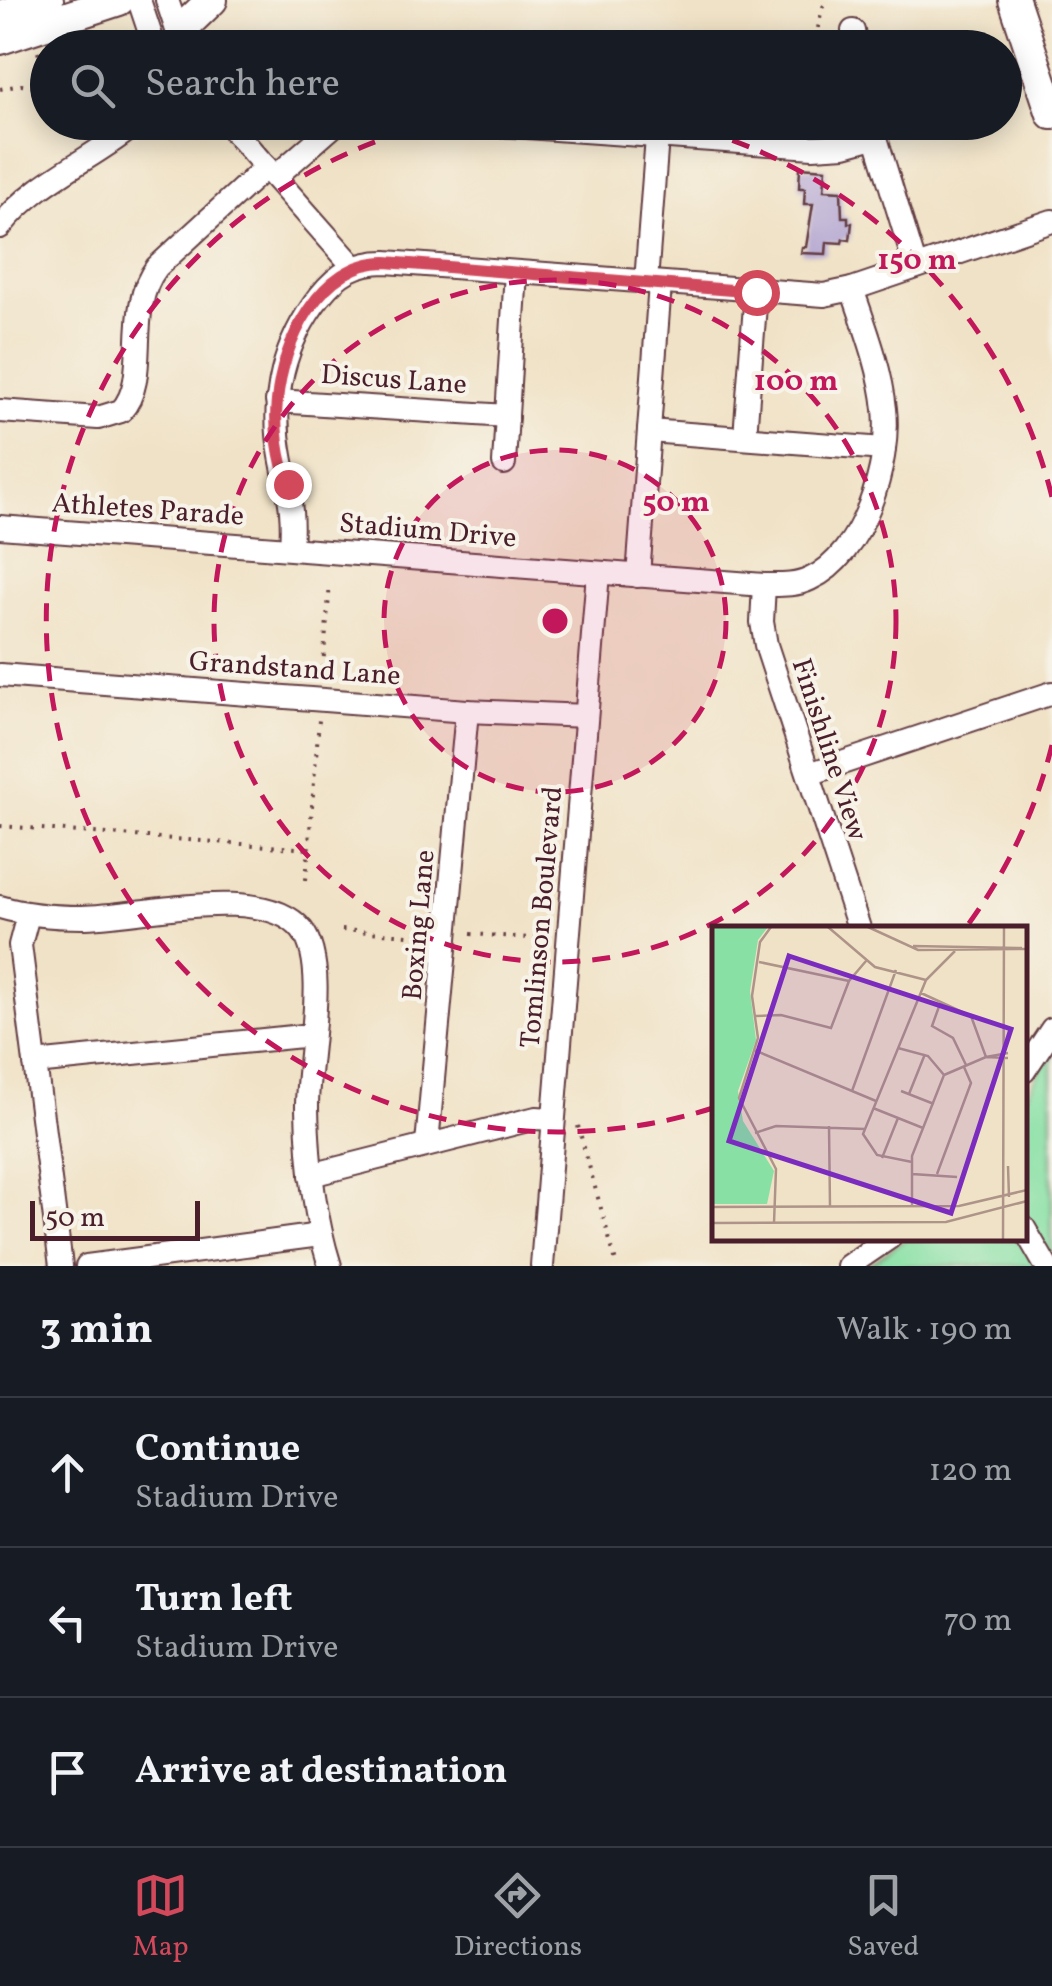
<!DOCTYPE html>
<html lang="en">
<head>
<meta charset="utf-8">
<style>
	body { margin:0; font-family:Vollkorn,serif; background:#20242c; color:#f1f3f6 }
	.scale { position:absolute; left:30px; bottom:25px; width:170px; box-sizing:border-box; padding-left:10px; border:5px solid #4a1f2b; border-top:0; font-size:28px; line-height:35px; white-space:nowrap; color:#4a1f2b; -webkit-text-stroke:8px #f7f3e8; paint-order:stroke }
	.stop { position:absolute; width:30px; height:30px; margin:-22px; border:8px solid #d1495b; border-radius:50%; background:#fff }
	.stop.end { background:#d1495b; border-color:#fff; box-shadow:0 2px 10px #0008 }
	.list { margin:0; padding:0; list-style:none }
	h2 { display:flex; justify-content:space-between; align-items:center; height:130px; margin:0; padding:0 40px; font-size:42px }
	h2 small { font-size:32px; font-weight:400; color:#9ea1a6 }
	.list li { display:grid; grid-template-columns:65px 1fr auto; gap:30px; align-items:center; box-sizing:border-box; height:150px; padding:0 40px; border-top:2px solid #363941 }
	.list b { display:block; font-size:38px; white-space:nowrap }
	.list p { margin:0; font-size:32px; white-space:nowrap; color:#9ea1a6 }
	.list em { font-size:32px; font-style:normal; color:#9ea1a6 }
	.icon { flex:none; width:55px; height:55px; fill:none; stroke:currentColor; stroke-width:2; stroke-linecap:round; stroke-linejoin:round }
	.map { position:relative; flex:none; width:1052px; height:1266px; overflow:hidden }
	.search { position:absolute; background:#171b24; box-shadow:0 5px 25px #0003; left:30px; right:30px; top:30px; height:110px; display:flex; align-items:center; gap:25px; box-sizing:border-box; padding:0 35px; border-radius:55px; color:#9ea1a6; font-size:38px }
	.sheet { height:580px; background:#171b24 }
	nav { display:flex; justify-content:space-around; align-items:center; box-sizing:border-box; height:140px; border-top:2px solid #363941; background:#171b24; font-size:28px; color:#9ea1a6 }
	nav a { display:grid; justify-items:center; gap:5px }
	nav .on { color:#d1495b }
	.map>svg:first-child { display:block }
	.green { fill:#88e0a5; stroke:#698068; stroke-width:2.5 }
	.building { fill:#b5a7d2 }
	.lines { fill:none; stroke-linecap:round; stroke-linejoin:round }
	.minor-casing { stroke:#633c42; stroke-width:26 }
	.major-casing { stroke:#633c42; stroke-width:34 }
	.path { stroke:#633c42; stroke-width:4; stroke-dasharray:2.5 8; stroke-linecap:butt }
	.minor { stroke:#fff; stroke-width:22 }
	.major { stroke:#fff; stroke-width:30 }
	.route { stroke:#d1495b; stroke-width:12 }
	.ring { fill:none; stroke:#c2185b; stroke-width:5; stroke-dasharray:18 12 }
	.labels { text-anchor:middle; stroke-width:8; stroke-linejoin:round; paint-order:stroke }
	.street-label { font-size:28px; fill:#4a1f2b; stroke:#f7f3e8 }
	.inset-road { fill:none; stroke:#ae9488; stroke-width:2.5 }
	.view { fill:#7b2cbf; fill-opacity:0.15; stroke:#7b2cbf; stroke-width:5 }
	.inset-edge { fill:none; stroke:#4a1f2b; stroke-width:5 }
	.centre { fill:#c2185b; stroke:#f7f3e8; stroke-width:5 }
	.ring-label { font-size:30px; text-anchor:middle; font-weight:bold; fill:#c2185b; stroke:#f7f3e8; stroke-width:8; stroke-linejoin:round; paint-order:stroke }
</style>
</head>
<body>
<div class="map">
<svg width="1052" height="1266" viewBox="0 0 1052 1266">
	<rect width="100%" height="100%" fill="#f7f3e8"/>
	<filter id="ink" filterUnits="userSpaceOnUse"><feTurbulence type="fractalNoise" baseFrequency=".01" numOctaves="2"/><feDisplacementMap in="SourceGraphic" scale="20" xChannelSelector="R" yChannelSelector="G"/><feConvolveMatrix kernelMatrix="1 2 1 2 8 2 1 2 1" color-interpolation-filters="sRGB"/></filter>
	<filter id="wash" filterUnits="userSpaceOnUse"><feTurbulence type="fractalNoise" baseFrequency=".0048" numOctaves="4" result="noise"/><feDisplacementMap in="SourceGraphic" scale="40" xChannelSelector="R" yChannelSelector="G"/><feGaussianBlur stdDeviation="2.25" result="paint"/><feColorMatrix in="noise" values="0 0 0 0 0 0 0 0 0 0 0 0 0 0 0 0 0 1.4 0 .05"/><feComposite in="paint" operator="in"/></filter>
	<g filter="url(#wash)">
		<rect width="100%" height="100%" fill="#f0e2c6"/>
		<path class="green" d="M1052,1048v218h-185l38,-27 119,-1 1,-140z"/>
		<g id="blocks">
			<path class="building" d="M800,167l26,2 -2,21 17,1 1,26h6v6h4l-2,17 -7,-1 -1,4 -15,-1 -1,12 -25,-1 1,-6h4l7,-43h-9l1,-16h-6z"/>
		</g>
	</g>
	<g filter="url(#ink)">
		<use href="#blocks" fill-opacity="0" stroke="#633c42" stroke-width="2.5"/>
		<g class="lines">
			<g class="minor-casing">
				<g id="minor">
					<path d="M139,0l16,48"/>
					<path d="M167,0l16,48"/>
					<path d="M853,31l3,17"/>
					<path d="M226,122l128,145"/>
					<path d="M454,122l359,25 32,-2 29,-8"/>
					<path d="M872,125l43,140"/>
					<path d="M275,177l63,-55"/>
					<path d="M0,227c37,-48 93,-67 138,-105"/>
					<path d="M646,282l11,-145"/>
					<path d="M277,401l230,15"/>
					<path d="M0,411l98,7 23,-7c31,-33 2,-100 36,-144l109,-100"/>
					<path d="M649,431l235,18"/>
					<path d="M745,436l11,-144"/>
					<path d="M504,463l12,-191"/>
					<path d="M0,527l764,58c15,0 32,1 46,-6 53,-23 81,-116 75,-170 -4,-40 -20,-82 -33,-120"/>
					<path d="M291,548c3,-41 -3,-53 -10,-92 -11,-58 3,-114 39,-160 18,-23 37,-34 66,-34l438,33 28,-6 200,-68"/>
					<path d="M638,576l22,-292"/>
					<path d="M764,585l-2,37 4,23 93,283"/>
					<path d="M0,675l467,36 119,5"/>
					<path d="M809,774l243,-81"/>
					<path d="M0,907c27,8 54,10 82,10 56,0 182,-35 220,13 28,36 4,132 5,179 1,53 7,106 23,157"/>
					<path d="M28,915l-8,30 41,321"/>
					<path d="M35,1063l277,-28"/>
					<path d="M1024,1071l28,-42"/>
					<path d="M427,1144l40,-433"/>
					<path d="M311,1175l225,-57 16,1"/>
					<path d="M1024,1228l22,38"/>
					<path d="M87,1266l233,-31"/>
					<path d="M542,1266l56,-693"/>
					<path d="M848,1266l41,-28"/>
				</g>
			</g>
			<g class="major-casing">
				<g id="major">
					<path d="M1014,0l38,114"/>
					<path d="M0,16l48,-16"/>
					<path d="M0,39l119,-39"/>
					<path d="M180,39l9,-17 23,-22"/>
				</g>
			</g>
			<g class="path">
				<path d="M818,28l4,-20 7,-8"/>
				<path d="M108,48l4,-19"/>
				<path d="M38,52l10,32"/>
				<path d="M0,89l21,-4 27,4"/>
				<path d="M322,678l8,-94"/>
				<path d="M0,826l309,23"/>
				<path d="M306,880l13,-160"/>
				<path d="M342,930l80,6"/>
				<path d="M471,934l75,5"/>
				<path d="M578,1126l39,140"/>
			</g>
			<use href="#minor" class="minor"/>
			<use href="#major" class="major"/>
		</g>
	</g>
	<g class="lines" filter="url(#ink)">
		<path class="route" d="M288,484c-9,-25 -14,-56 -11,-83 5,-58 43,-139 109,-139l370,30"/>
	</g>
	<circle cx="555" cy="621" r="171" fill="#c2185b" fill-opacity=".12"/>
	<g class="ring">
		<circle cx="555" cy="621" r="171"/>
		<circle cx="555" cy="621" r="341"/>
		<path d="M1052 745A512 512 0 0 1 967 926M713 1108A512 512 0 1 1 435 123M675 123A512 512 0 0 1 1052 497"/>
	</g>
	<g class="labels">
		<g class="street-label">
			<text transform="translate(394 378) rotate(4)" y="10">Discus Lane</text>
			<text transform="translate(148 508) rotate(4)" y="10">Athletes Parade</text>
			<text transform="translate(428 529) rotate(5)" y="10">Stadium Drive</text>
			<text transform="translate(295 667) rotate(4)" y="10">Grandstand Lane</text>
			<text transform="translate(831 749) rotate(72)" y="10">Finishline View</text>
			<text transform="translate(540 917) rotate(-85)" y="10">Tomlinson Boulevard</text>
			<text transform="translate(417 925) rotate(-85)" y="10">Boxing Lane</text>
		</g>
	</g>
	<g transform="translate(712 926)">
		<rect width="315" height="315" fill="#f0e2c6"/>
		<path d="M0,1h56l-10,13 -8,51 6,49 -18,51 5,30 31,50 -7,33h-55z" fill="#88e0a5"/>
		<path class="inset-road" d="M59,1l-11,15 -8,54 6,42 -19,60 37,71 -2,54M116,1l47,40 51,13M156,1l50,23 109,-1M201,20l109,2M47,36l90,19M209,67l50,23 15,41 -42,18M229,75l-9,25 21,12 13,27M43,90l26,-1 50,13 18,-47 17,-20M186,122l30,8 16,19 -32,81v51M42,124l122,51M296,127l-22,4 22,1M140,165l44,-121M189,165l33,13M197,168l16,-40M161,182l50,20M117,200l1,81M43,207l21,-7 89,3M170,232l16,-40M200,236l-35,-7 -14,-21 63,-154 29,-29M296,240l1,31M200,248l45,3M225,248l34,-91 -7,-16M0,281l247,-1 68,-16M0,297l234,-1 81,-21M291,314l1,-313"/>
		<path class="view" d="M77,30l222,73 -60,184 -222,-72z"/>
		<rect width="315" height="315" class="inset-edge"/>
	</g>
	<circle cx="555" cy="621" r="15" class="centre"/>
	<g class="ring-label">
		<text x="917" y="269">150 m</text>
		<text x="796" y="390">100 m</text>
		<text x="676" y="511">50 m</text>
	</g>
</svg>
<div class="scale">50 m</div>
<div class="stop" style="left:756px;top:292px"></div>
<div class="stop end" style="left:288px;top:484px"></div>
<div class="search"><svg class="icon" aria-label="search" viewBox="0 0 24 24"><circle cx="10" cy="10" r="6"/><path d="M15 15l6 6"/></svg>Search here</div>
</div>
<section class="sheet">
<h2>3 min<small>Walk · 190 m</small></h2>
<ul class="list">
<li><svg class="icon" aria-label="ahead" viewBox="0 0 24 24"><path d="M12 20V5M6 11l6-6 6 6"/></svg><div><b>Continue</b><p>Stadium Drive</p></div><em>120 m</em></li>
<li><svg class="icon" aria-label="left" viewBox="0 0 24 24"><path d="M17 20v-9H6M10 6l-5 5 5 5"/></svg><div><b>Turn left</b><p>Stadium Drive</p></div><em>70 m</em></li>
<li><svg class="icon" aria-label="arrive" viewBox="0 0 24 24"><path d="M6 21V4h12l-3 4 3 4H6"/></svg><div><b>Arrive at destination</b></div></li>
</ul>
</section>
<nav>
<a class="on"><svg class="icon" aria-label="map" viewBox="0 0 24 24"><path d="M3 6l6-2 6 2 6-2v14l-6 2-6-2-6 2zM9 4v14M15 6v14"/></svg>Map</a>
<a><svg class="icon" aria-label="directions" viewBox="0 0 24 24"><path d="M12 3l9 9-9 9-9-9zM9 14v-3h6M13 9l2 2-2 2"/></svg>Directions</a>
<a><svg class="icon" aria-label="saved" viewBox="0 0 24 24"><path d="M7 4h10v16l-5-4-5 4z"/></svg>Saved</a>
</nav>
</body>
</html>
